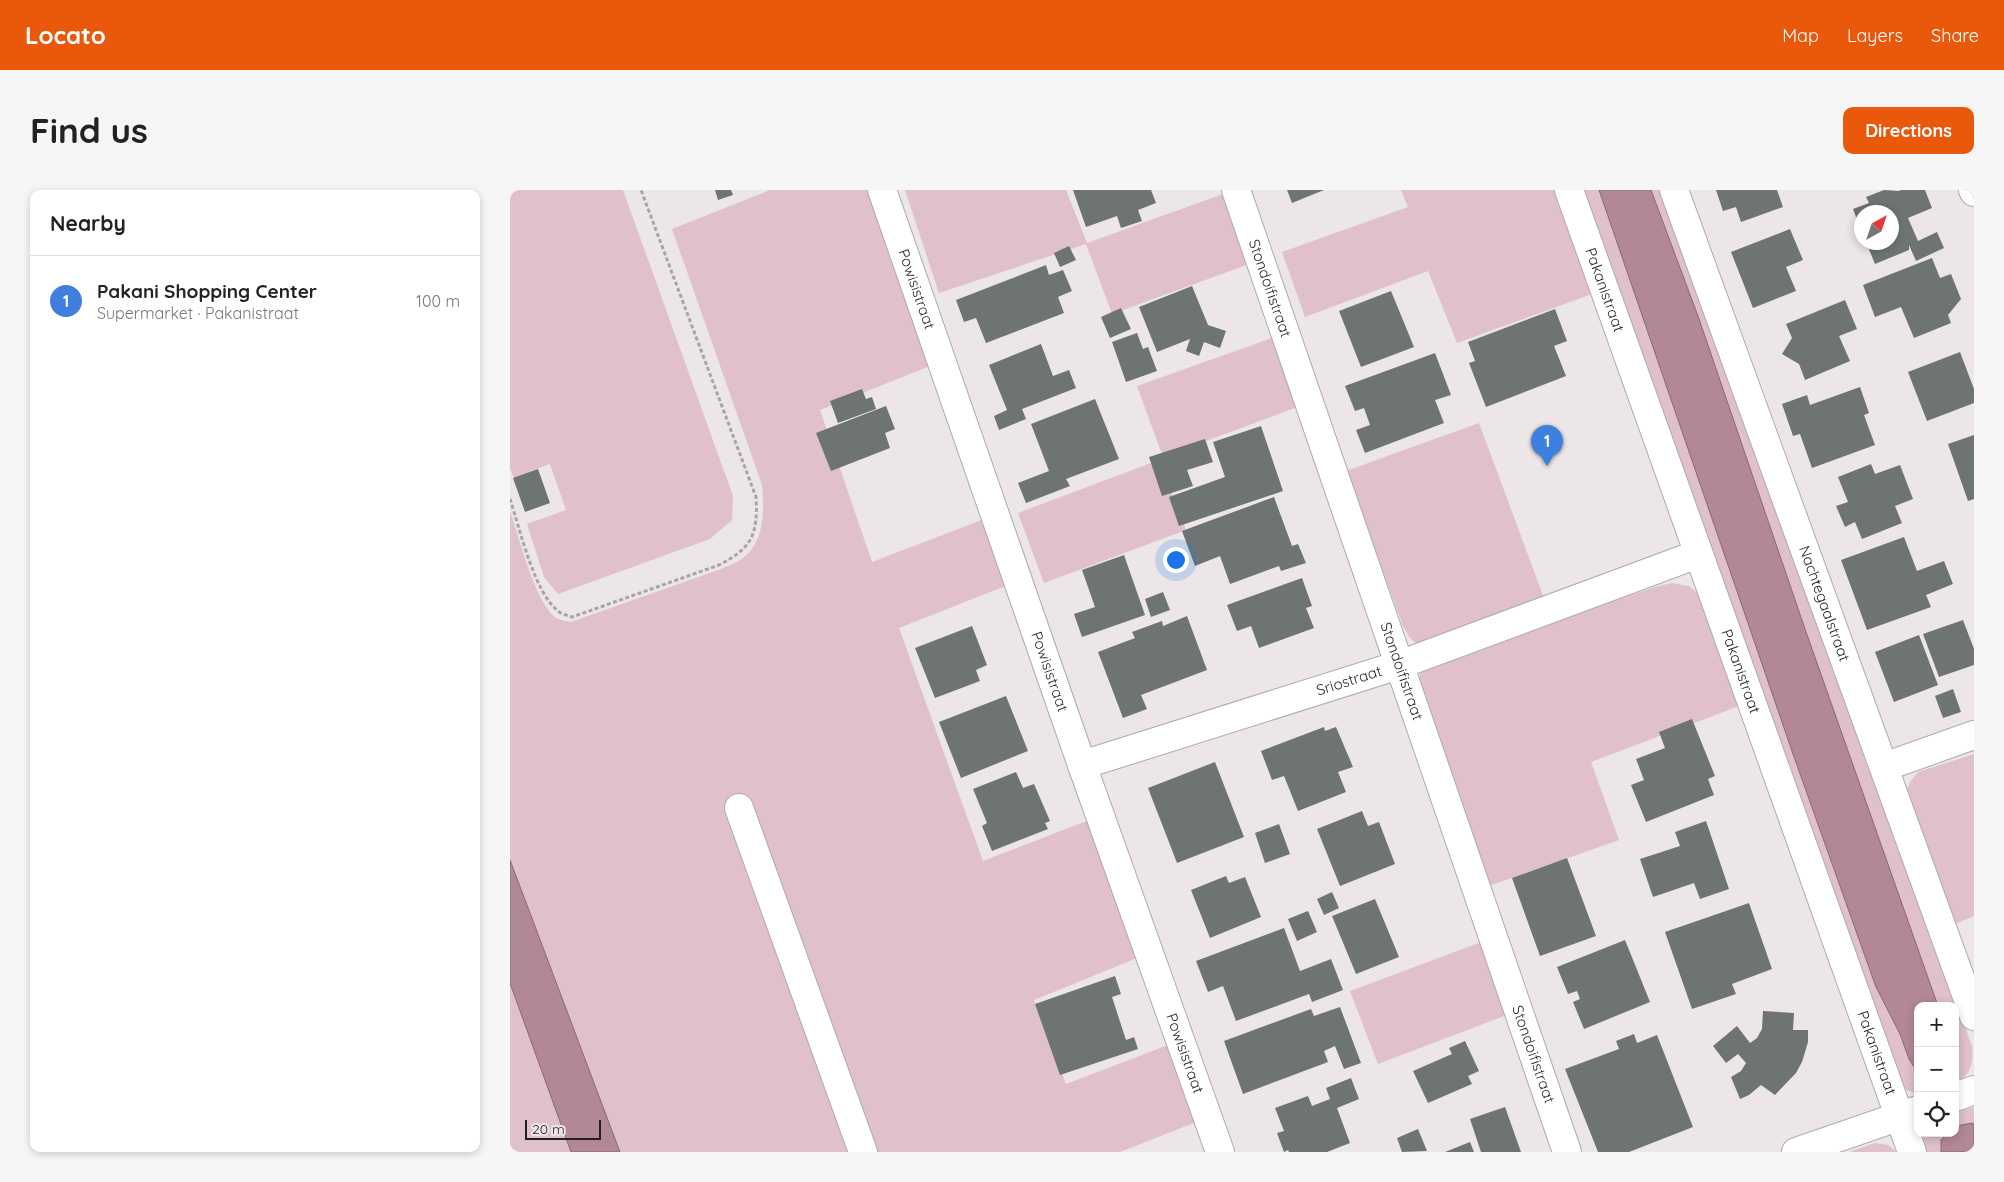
<!DOCTYPE html>
<html lang="en">
<head>
<meta charset="utf-8">
<style>
	body { margin:0; font-family:Quicksand,sans-serif; background:#f6f6f6; color:#222 }
	.controls { position:absolute; right:15px; bottom:15px; display:grid; overflow:hidden; border-radius:10px; box-shadow:0 2px 8px #0003 }
	.controls button { width:45px; height:45px; display:grid; place-items:center; padding:0; border:0; border-bottom:1px solid #e0e0e0; background:#fff; color:#222; font:25px sans-serif }
	.compass { position:absolute; left:1344px; top:15px; width:45px; height:45px; border-radius:50%; background:#fff; box-shadow:0 2px 8px #0003; rotate:40deg }
	.scale { position:absolute; left:15px; bottom:12px; width:76px; box-sizing:border-box; padding-left:5px; border:2px solid #211f20; border-top:0; font-size:14px; line-height:18px; white-space:nowrap; color:#211f20; -webkit-text-stroke:4px #ece6e8; paint-order:stroke }
	.you { position:absolute; left:665px; top:369px; width:18px; height:18px; margin:-12px; border:4px solid #fff; border-radius:50%; background:#1a73e8; box-shadow:0 0 0 8px #1a73e833 }
	.badge { display:grid; place-items:center; width:32px; height:32px; border-radius:50%; background:#ea580c; color:#fff; font-size:16px; font-weight:700 }
	.pin { position:absolute; translate:-50% -41px; filter:drop-shadow(0 1px 2px #0008) }
	.pin::after { content:''; position:absolute; top:26px; width:18px; height:15px; background:inherit; clip-path:polygon(0 0,100% 0,50% 100%) }
	.list { margin:0; padding:0; list-style:none }
	h2 { display:flex; justify-content:space-between; align-items:center; height:65px; margin:0; padding:0 20px; font-size:21px }
	h2 small { font-size:16px; font-weight:400; color:#767676 }
	.list li { display:grid; grid-template-columns:32px 1fr auto; gap:15px; align-items:center; box-sizing:border-box; height:90px; padding:0 20px; border-top:1px solid #e0e0e0 }
	.list b { display:block; font-size:19px; white-space:nowrap }
	.list p { margin:0; font-size:16px; white-space:nowrap; color:#767676 }
	.list em { font-size:16px; font-style:normal; color:#767676 }
	.icon { flex:none; width:28px; height:28px; fill:none; stroke:currentColor; stroke-width:2; stroke-linecap:round; stroke-linejoin:round }
	.map { position:relative; flex:none; width:1464px; height:962px; overflow:hidden; border-radius:10px }
	header { display:flex; align-items:center; gap:30px; box-sizing:border-box; height:70px; padding:0 25px; background:#ea580c; color:#fff }
	header strong { font-size:24px }
	nav { display:flex; gap:28px; margin-inline-start:auto; font-size:18px }
	.intro { display:flex; align-items:center; justify-content:space-between; box-sizing:border-box; height:120px; padding:0 30px }
	h1 { margin:0; font-size:35px }
	.button { padding:12px 22px; border-radius:10px; background:#ea580c; color:#fff; font-size:18px; font-weight:700 }
	main { display:flex; gap:30px; padding:0 30px }
	aside { flex:1; background:#fff; border-radius:10px; box-shadow:0 2px 8px #0003 }
	.map>svg:first-child { display:block }
	.green { fill:#dfc0cb }
	.water { fill:#b28798; stroke:#866874 }
	.building { fill:#6e7473 }
	.lines { fill:none; stroke-linecap:round; stroke-linejoin:round }
	.minor-casing { stroke:#afaaac; stroke-width:30 }
	.path { stroke:#a8a4a5; stroke-width:3; stroke-dasharray:4 2.5; stroke-linecap:butt }
	.minor { stroke:#fff; stroke-width:28 }
	.labels { text-anchor:middle; stroke-width:4; stroke-linejoin:round; paint-order:stroke }
	.street-label { font-size:15px; fill:#211f20; stroke:#ece6e8 }
</style>
</head>
<body>
<header>
<strong>Locato</strong>
<nav><a>Map</a><a>Layers</a><a>Share</a></nav>
</header>
<div class="intro"><h1>Find us</h1><a class="button">Directions</a></div>
<main>
<aside>
<h2>Nearby<small></small></h2>
<ul class="list">
<li><span class="badge" style="background:#3f7fe0">1</span><div><b>Pakani Shopping Center</b><p>Supermarket · Pakanistraat</p></div><em>100 m</em></li>
</ul>
</aside>
<div class="map">
<svg width="1464" height="962" viewBox="0 0 1464 962">
	<rect width="100%" height="100%" fill="#ece6e8"/>
	<g class="green">
		<path d="M0,0h113l110,306 -1,24 -22,19 -152,55 -14,-17 -17,-53 39,-14 -16,-46 -36,14 -4,-10z"/>
		<path d="M260,0h107l58,174 -115,46 52,152 115,-44 26,65 -114,45 84,233 114,-44 50,137 -113,46 32,84 110,-42 28,77 -84,33h-500l-110,-292v-349c9,25 25,92 46,107 4,2 10,3 15,4l150,-53c7,-3 16,-6 22,-11 22,-16 21,-49 19,-73l-90,-256z"/>
		<path d="M395,0h161l21,53 136,-49 26,70 -137,50 -26,-70 -147,49z"/>
		<path d="M891,0h153l38,104 -135,49 -29,-72 -123,46 -23,-65 126,-45z"/>
		<path d="M1067,0h22l194,564 83,233 24,47 9,25 9,14v21l-12,-4 -12,-13z"/>
		<path d="M1141,0h13l211,582 97,274c2,18 -2,29 -17,39v-79h-17l-133,-377 -107,-313z"/>
		<path d="M765,147l25,69 -137,51 -26,-71z"/>
		<path d="M969,233l65,175 -124,49 -10,-9 -7,-12 -57,-155z"/>
		<path d="M649,270l27,70 -142,53 -26,-70z"/>
		<path d="M1162,393l17,3 12,10 38,110 -148,56 28,78 -130,46 -71,-205 3,-10 10,-8 224,-76z"/>
		<path d="M1464,564v162l-24,10 -45,-131 5,-13 8,-10z"/>
		<path d="M974,751l28,72 -134,51 -28,-73z"/>
		<path d="M0,793l61,169h-61z"/>
		<path d="M1464,917v17l-13,1 -6,4v-17z"/>
		<path d="M1411,943h27l-7,7v12h-22v-16z"/>
		<path d="M1365,953l13,2 9,7h-48z"/>
	</g>
	<g class="water">
		<path d="M1089,0h52l47,126 107,313 133,377h-20v67l-9,-14 -9,-25 -24,-47 -83,-233z"/>
		<path d="M0,670l110,292h-49l-61,-169z"/>
		<path d="M1462,933l2,1v28h-33v-12l6,-6 8,-1v-4l6,-4z"/>
	</g>
	<g class="building">
		<path d="M205,0h16l2,5 -15,5z"/>
		<path d="M563,0h78l5,13 -18,7 4,11 -21,7 -4,-12 -31,11z"/>
		<path d="M777,0h37l-32,13z"/>
		<path d="M1206,0h61l6,17 -42,15 -5,-15 -13,4z"/>
		<path d="M1374,0l16,1v-1h25l7,18 -24,10 10,23 19,-9 7,16 -28,13 -7,-16v5l-34,14 -9,-22h26v-30h-30l-1,18 -8,-21 16,-6 -3,-6z"/>
		<path d="M1280,39l13,31 -17,7 10,24 -43,17 -22,-56z"/>
		<path d="M559,56l7,14 -16,7 -6,-14z"/>
		<path d="M1422,68l8,20 11,-4 10,25 -13,16 3,8 -37,15 -13,-31 -26,10 -12,-32z"/>
		<path d="M536,75l3,10 14,-5 9,21 -14,6 6,16 -78,30 -10,-25 -12,4 -8,-22z"/>
		<path d="M682,96l16,39 18,6 -6,17 -16,-6 -5,14 -13,-5 4,-12 -33,13 -18,-45z"/>
		<path d="M881,101l23,56 -53,20 -22,-56z"/>
		<path d="M1335,110l12,29 -18,7 11,25 -45,19 -6,-16 -17,-10 10,-16 -6,-14z"/>
		<path d="M611,118l10,21 -21,9 -9,-21z"/>
		<path d="M1045,119l12,32 -13,5 12,30 -80,31 -17,-44 6,-2 -7,-19z"/>
		<path d="M627,143l6,16 5,-2 9,24 -31,11 -14,-40z"/>
		<path d="M531,154l12,32 16,-6 7,18 -54,21 4,10 -27,11 -5,-14 13,-6 -18,-45z"/>
		<path d="M1450,162l14,37v14l-47,18 -19,-49z"/>
		<path d="M925,163l16,42 -16,5 9,23 -79,30 -9,-23 14,-5 -6,-17 -9,3 -10,-25z"/>
		<path d="M1350,197l9,26 -5,2 11,30 -63,23 -12,-34 -7,2 -11,-32 25,-9 3,10z"/>
		<path d="M352,199l4,10 6,-2 4,12 -38,14 -8,-22z"/>
		<path d="M585,209l24,60 -53,20 4,7 -44,17 -8,-20 31,-12 -18,-47z"/>
		<path d="M376,216l9,23 -10,4 5,15 -59,23 -15,-38z"/>
		<path d="M751,236l22,65 -104,35 -10,-29 56,-20 -12,-35z"/>
		<path d="M1464,245v64l-6,2 -20,-57z"/>
		<path d="M695,249l8,23 -26,8 6,16 -31,10 -13,-39z"/>
		<path d="M1361,274l4,10 25,-9 13,34 -18,7 7,17 -40,16 -7,-17 -10,5 -9,-21 12,-4 -10,-25z"/>
		<path d="M28,279l12,34 -25,9 -12,-34z"/>
		<path d="M764,307l18,49 6,-2 8,19 -25,8 -2,-5 -49,18 -10,-28 -25,10 -13,-35z"/>
		<path d="M1394,347l13,34 27,-10 9,23 -27,11 5,12 -64,23 -26,-70z"/>
		<path d="M614,365l21,60 -63,22 -8,-23 21,-7 -13,-37z"/>
		<path d="M792,388l10,28 -6,2 8,20 -55,20 -8,-22 -14,5 -10,-26z"/>
		<path d="M653,402l7,18 -19,7 -6,-18z"/>
		<path d="M677,426l20,54 -66,25 6,14 -24,9 -25,-66 37,-14 -3,-6 30,-11 1,5z"/>
		<path d="M1453,430l11,29v16l-35,12 -16,-43z"/>
		<path d="M462,436l15,39 -11,5 4,11 -45,17 -20,-50z"/>
		<path d="M1409,445l19,50 -44,17 -19,-50z"/>
		<path d="M1443,499l8,23 -18,6 -8,-22z"/>
		<path d="M496,506l22,55 -67,27 -22,-56z"/>
		<path d="M1182,529l23,57 -7,3 6,16 -68,27 -15,-37 13,-5 -8,-21 29,-11 -6,-16z"/>
		<path d="M814,537l1,4 11,-4 17,40 -15,5 8,20 -48,19 -14,-35 -12,4 -11,-29z"/>
		<path d="M705,572l29,75 -67,26 -29,-75z"/>
		<path d="M506,582l7,16 11,-4 16,37 -5,2 3,6 -56,22 -10,-25 5,-3 -14,-34z"/>
		<path d="M852,621l6,15 11,-4 16,42 -55,22 -23,-57z"/>
		<path d="M1196,631l23,68 -29,10 -6,-16 -41,14 -13,-38 40,-13 -5,-14z"/>
		<path d="M769,634l11,30 -25,9 -10,-30z"/>
		<path d="M1057,668l29,78 -56,20 -28,-78z"/>
		<path d="M716,686l3,7 16,-6 16,40 -51,21 -19,-48z"/>
		<path d="M822,702l7,16 -15,7 -7,-16z"/>
		<path d="M865,709l24,58 -43,17 -24,-58z"/>
		<path d="M1239,713l23,66 -40,15 4,10 -44,15 -27,-77z"/>
		<path d="M798,721l9,21 -20,9 -9,-22z"/>
		<path d="M774,738l16,43 31,-12 12,31 -31,12 -3,-8 -73,27 -13,-35 -15,6 -12,-31z"/>
		<path d="M1115,750l25,62 -66,27 -11,-27 7,-3 -3,-8 -9,3 -11,-27z"/>
		<path d="M605,786l6,18 -9,3 14,43 8,-3 4,12 -78,26 -25,-71z"/>
		<path d="M830,817l21,56 -17,6 -9,-23 -11,5 4,11 -85,32 -19,-53 87,-32 3,7z"/>
		<path d="M1253,821l31,2 -1,17h15v12l-6,20 -6,11 -21,22 -14,-10 -12,10 -9,4 -9,-22 10,-6 5,-8 -8,-9 -12,9 -13,-17 24,-20 13,17 7,-5 5,-9z"/>
		<path d="M1124,844l3,9 20,-8 36,92 -64,25h-31l-33,-83 54,-20 -3,-8z"/>
		<path d="M955,851l14,30 -11,5 4,8 -44,19 -15,-32 39,-17 -3,-6z"/>
		<path d="M841,888l8,21 -22,9 13,35 -23,9h-38l-1,-2 -4,2 -7,-19 7,-2 -9,-23 33,-12 4,10 18,-7 -4,-11z"/>
		<path d="M995,917l16,45h-40l-11,-33z"/>
		<path d="M908,939l9,22 -25,1 -5,-14z"/>
		<path d="M960,952l4,10h-29z"/>
	</g>
	<g class="lines">
		<g class="minor-casing">
			<g id="minor">
				<path id="s1" d="M372,0l200,575 138,387"/>
				<path id="s2" d="M726,0l331,962"/>
				<path id="s3" d="M1059,0l343,962"/>
				<path id="s4" d="M1164,0l300,826"/>
				<path d="M1463,0l1,2"/>
				<path id="s5" d="M572,575l317,-100 299,-111"/>
				<path d="M1374,577l90,-32"/>
				<path d="M229,618l124,344"/>
				<path d="M1445,907l19,-7"/>
				<path d="M1286,962l122,-42"/>
			</g>
		</g>
		<path class="path" d="M0,309c10,30 24,93 48,112 3,3 9,4 14,6l147,-52c33,-17 39,-30 37,-68l-115,-307"/>
		<use href="#minor" class="minor"/>
	</g>
	<g class="labels">
		<g class="street-label">
			<text dy="5" stroke="none"><textPath href="#s2" startOffset="104">Stondoifistraat</textPath></text>
			<text dy="5" stroke="none"><textPath href="#s1" startOffset="105">Powisistraat</textPath></text>
			<text dy="5" stroke="none"><textPath href="#s3" startOffset="106">Pakanistraat</textPath></text>
			<text dy="5" stroke="none"><textPath href="#s4" startOffset="440">Nachtegaalstraat</textPath></text>
			<text dy="5" stroke="none"><textPath href="#s1" startOffset="510">Powisistraat</textPath></text>
			<text dy="5" stroke="none"><textPath href="#s2" startOffset="509">Stondoifistraat</textPath></text>
			<text dy="5" stroke="none"><textPath href="#s3" startOffset="511">Pakanistraat</textPath></text>
			<text dy="5" stroke="none"><textPath href="#s5" startOffset="280">Sriostraat</textPath></text>
			<text dy="5" stroke="none"><textPath href="#s3" startOffset="916">Pakanistraat</textPath></text>
			<text dy="5" stroke="none"><textPath href="#s1" startOffset="915">Powisistraat</textPath></text>
			<text dy="5" stroke="none"><textPath href="#s2" startOffset="914">Stondoifistraat</textPath></text>
		</g>
	</g>
</svg>
<div class="controls">
<button>+</button>
<button>−</button>
<button><svg class="icon" aria-label="locate" viewBox="0 0 24 24"><circle cx="12" cy="12" r="6"/><path d="M12 2v4M12 18v4M2 12h4M18 12h4"/></svg></button>
</div>
<svg class="compass" viewBox="-18 -18 36 36"><path d="M0-13l5 13h-10z" fill="#e53935"/><path d="M0 13l5-13h-10z" fill="#767676"/></svg>
<div class="scale">20 m</div>
<div class="you"></div>
<div class="pin badge" style="left:1037px;top:276px;background:#3f7fe0">1</div>
</div>
</main>
</body>
</html>
